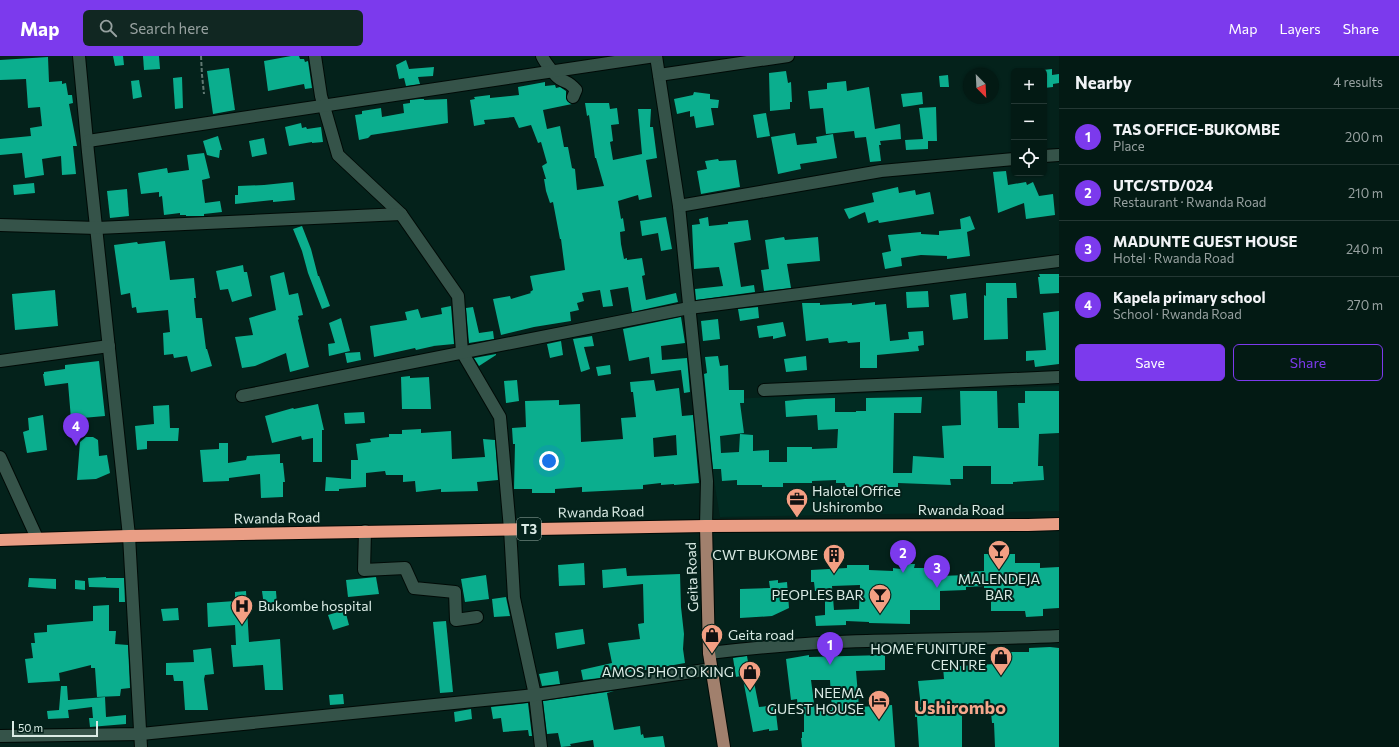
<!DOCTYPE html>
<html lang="en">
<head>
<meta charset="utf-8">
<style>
	body { margin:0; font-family:Commissioner,sans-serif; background:#112722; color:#f1f3f6 }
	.controls { position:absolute; right:12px; top:12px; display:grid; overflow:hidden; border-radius:6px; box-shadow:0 1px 3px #0004 }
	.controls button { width:36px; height:36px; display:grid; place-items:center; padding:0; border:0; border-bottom:1px solid #243834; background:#031a14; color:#f1f3f6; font:20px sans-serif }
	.compass { position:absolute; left:963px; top:12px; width:36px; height:36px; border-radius:50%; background:#031a14; box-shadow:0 1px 3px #0004; rotate:156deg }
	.scale { position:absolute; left:12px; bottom:10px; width:86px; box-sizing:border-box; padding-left:4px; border:2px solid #daebe5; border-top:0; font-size:11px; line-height:14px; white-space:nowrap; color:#daebe5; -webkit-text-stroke:3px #04221b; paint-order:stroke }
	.you { position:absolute; left:549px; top:405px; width:14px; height:14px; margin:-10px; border:3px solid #fff; border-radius:50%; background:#1a73e8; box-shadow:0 0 0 6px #1a73e833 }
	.badge { display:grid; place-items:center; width:26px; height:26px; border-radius:50%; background:#7c3aed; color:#fff; font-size:13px; font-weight:700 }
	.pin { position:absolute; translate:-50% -33px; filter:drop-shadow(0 1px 2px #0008) }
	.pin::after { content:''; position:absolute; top:21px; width:14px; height:12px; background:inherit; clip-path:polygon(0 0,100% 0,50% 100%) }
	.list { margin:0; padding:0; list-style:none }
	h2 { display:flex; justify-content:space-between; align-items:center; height:52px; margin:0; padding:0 16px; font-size:17px }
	h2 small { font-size:13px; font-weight:400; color:#97a1a0 }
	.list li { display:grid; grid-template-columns:26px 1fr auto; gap:12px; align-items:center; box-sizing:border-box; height:56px; padding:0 16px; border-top:1px solid #243834 }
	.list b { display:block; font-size:15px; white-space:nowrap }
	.list p { margin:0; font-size:13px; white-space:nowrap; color:#97a1a0 }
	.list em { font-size:13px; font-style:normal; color:#97a1a0 }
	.actions { display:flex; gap:8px; padding:12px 16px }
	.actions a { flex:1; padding:9px 0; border:1px solid #7c3aed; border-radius:6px; text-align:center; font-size:14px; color:#7c3aed }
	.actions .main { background:#7c3aed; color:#fff }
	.icon { flex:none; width:22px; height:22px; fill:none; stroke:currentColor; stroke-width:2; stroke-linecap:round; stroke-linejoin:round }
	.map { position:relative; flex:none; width:1059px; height:691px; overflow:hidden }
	header { display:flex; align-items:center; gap:24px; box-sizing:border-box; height:56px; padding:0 20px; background:#7c3aed; color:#fff }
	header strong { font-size:19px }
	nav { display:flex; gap:22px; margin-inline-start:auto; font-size:14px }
	.search { width:280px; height:36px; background:#112722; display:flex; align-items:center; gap:10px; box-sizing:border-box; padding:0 14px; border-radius:6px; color:#97a1a0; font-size:15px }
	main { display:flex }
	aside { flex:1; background:#031a14 }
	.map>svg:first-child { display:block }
	.built { fill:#012b22 }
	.building { fill:#0bae8e; fill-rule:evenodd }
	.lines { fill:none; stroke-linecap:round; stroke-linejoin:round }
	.minor-casing { stroke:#000a06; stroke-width:14 }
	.major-casing { stroke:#000a06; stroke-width:14 }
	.highway-casing { stroke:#000a06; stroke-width:14 }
	.path { stroke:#617972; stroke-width:2; stroke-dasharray:4 2; stroke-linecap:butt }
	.minor { stroke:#355349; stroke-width:12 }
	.major { stroke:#a1806d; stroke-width:12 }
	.highway { stroke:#e99e85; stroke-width:12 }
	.labels { text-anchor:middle; stroke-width:4; stroke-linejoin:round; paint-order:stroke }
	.shield { fill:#04221b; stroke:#9aafa8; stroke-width:1 }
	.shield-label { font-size:13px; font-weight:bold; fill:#daebe5 }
	.poi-label { font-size:14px; fill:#daebe5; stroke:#04221b; text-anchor:end }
	.street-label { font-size:14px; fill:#daebe5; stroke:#04221b }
	.district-label { font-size:18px; font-weight:bold; fill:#f6a88d; stroke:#04221b }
</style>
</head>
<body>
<header>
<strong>Map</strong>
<div class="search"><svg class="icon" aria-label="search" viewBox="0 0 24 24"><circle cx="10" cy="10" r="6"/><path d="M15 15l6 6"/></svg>Search here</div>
<nav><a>Map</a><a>Layers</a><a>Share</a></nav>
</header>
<main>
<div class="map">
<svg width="1059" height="691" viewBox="0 0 1059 691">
	<rect width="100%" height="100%" fill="#04221b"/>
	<path class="built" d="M1059,330v125l-339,6 -19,-117z"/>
	<g class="building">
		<path d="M113,0h10l1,9 -9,1z"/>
		<path d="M143,0h16l1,13 -16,1z"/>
		<path d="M291,0h8l1,3h4l1,3 3,-1 4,27 -7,1 -1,-5 -36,7 -4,-30z"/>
		<path d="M48,1l1,25 13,-1v3l4,-1 2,12h4l1,8 -4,1 8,42h-4l3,28 -14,1 -1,-19 -19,3 2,16 -19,3 -3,-25 -22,2v-16l31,-3 -1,-8 12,-2 -2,-19 -12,1 -2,-29 -26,1v-20z"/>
		<path d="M406,4l3,9 25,-2 -1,9 -15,1 2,7 -14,2 -2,-8 -5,1 -3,-14z"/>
		<path d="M229,12l6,42 -22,4 -6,-43z"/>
		<path d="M1052,13v6l7,-1v9l-6,1v3l-9,1 -1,-18z"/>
		<path d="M786,15l2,12 3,-1 1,20h-2v7l-20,2 -1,-38z"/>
		<path d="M948,19l1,12h-9l-1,-11z"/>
		<path d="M182,21l1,31 -8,1 -2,-31z"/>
		<path d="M139,24l3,17 -9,2 -2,-18z"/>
		<path d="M846,25l1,10 22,-4 6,42 25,-5 1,15 -21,2 1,4h-2l2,16 -11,1 -4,-25 -11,1 -1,-7 -28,3 -3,-26 -13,1 -2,-18 19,-2v-6z"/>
		<path d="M545,26v4l10,-1 1,3 4,-1 6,4v7l1,3 5,3 -29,6 4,19 13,-3 4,21h4l4,21 3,1 2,21 27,-4 -8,-28h-1l-6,-43 -2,1 -2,-13h24l1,6 7,-1 2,16 -8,1 2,16 -3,1 3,18 29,-6 -4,-45h13l-1,18h3l4,31 -11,2 6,37 -13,3 -1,-5 -20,6 3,18 2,-1 2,13 -5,1 1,12 3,15 3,-1v2l15,-2 3,17 -3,1 4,24 30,-7 2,9 -46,10 -4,-25 -18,3 3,16 -10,1 -3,-17 -18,3 2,8 -7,2 2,7 -9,2 1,9 -37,6 -33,8 -8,-36 17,-3 1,3 20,-6 -1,-1 3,-2 -3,-14 35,-6 -4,-31h-1l-7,-37 -3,1 -4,-12 -2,-12h2l-4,-13 5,-3 -6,-21 -3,1 -7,-18 -12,3 -5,-11 -30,3 1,4 -11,2 -4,-26 5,-1 -1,-2 16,-2v3l29,-3 -1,-8z"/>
		<path d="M694,36l16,2v5l9,1 -1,8h-7l3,17 -18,3 -2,-12 -4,1v-6l-13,3 -3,-15 19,-4z"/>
		<path d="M922,36l1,12 -20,3 -2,-13z"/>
		<path d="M420,43h4v1l23,-1 1,24 -77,12 -3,3 -9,2 -4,-25 7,-1v-3l19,-3 1,9 22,-4 -1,-9 7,-1v-3z"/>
		<path d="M936,51l1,34h-9v8l-22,1 -1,-10 18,-1 -4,-31z"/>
		<path d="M766,57l4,23 -13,2 -4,-23z"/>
		<path d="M301,67l1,5 4,-1 1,2 14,-2 2,15 -11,1v-1l-23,4 -4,-19z"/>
		<path d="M795,77l2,12 20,-2 -1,-6 17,-3 4,24 -37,6 1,5 -23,5 -7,-37z"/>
		<path d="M218,80l4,14h-2l-1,8 -12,-3 -4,-14z"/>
		<path d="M264,82l3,16 -15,3 -3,-16z"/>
		<path d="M204,97l6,25 -8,2 3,23 15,-2 2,11 -18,2v2h-18v-1h-6v-2l-16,2 -2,-19 -3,1v-5l-18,2 -3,-21 29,-5 1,5 21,-3 -2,-15z"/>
		<path d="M718,103l1,2 17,-1 4,27 -39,7 -4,-23 10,-2 -2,-8z"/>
		<path d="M1006,115l2,14 18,-3 1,3 6,-3 6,14 14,-2 2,21 -29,4 -2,-16 -26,10 -5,-41z"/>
		<path d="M293,126l2,18 -22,2v-2l-38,4v-9h3v-9l26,-1z"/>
		<path d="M34,127l1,10 -21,2 -1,-10z"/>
		<path d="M898,131l1,6 16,-3 1,5 14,-3 4,22 -55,9 -1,-3 -10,3 -3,-11 -16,7 -5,-10 30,-7 -2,-9z"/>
		<path d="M127,133l2,27 -19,2 -3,-27z"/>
		<path d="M970,160l5,13 -8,3 3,24 -23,3v-3l-26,-1 -20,3 1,8 -17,3 -3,-16 9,-2 -3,-16 33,-3v2l18,1v-4l22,-2 -1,-10z"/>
		<path d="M666,161l6,32 -11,2 -3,-18 -16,3 -2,-15z"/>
		<path d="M708,161l1,9 19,-2v-2l20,-2 3,20 -17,3 7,44 13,-2 1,7 -59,8 -1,-11 28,-3 -4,-19 -25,2 -2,-44 8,-1 -1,-5z"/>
		<path d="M302,170l9,23 7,27h1l11,30 -8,3 -14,-36 -6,-22 -9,-22z"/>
		<path d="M784,181l1,3 33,-3 2,24 -33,3 4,24 -27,3 -3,-21 8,-1 -4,-29z"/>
		<path d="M165,185l5,39 24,-2 2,20h-2l2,20h6l4,31h1l5,17 -21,6 -4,-16 -13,2 -1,-4 -9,1 -1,-22 7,-1 -2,-22 -31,3 -1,-6 -4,1 -2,-15 -9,2 -7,-50 23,-3 1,2z"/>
		<path d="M243,209l1,7h3l5,24 -20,6 -4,-13 -8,1 -4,-19z"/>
		<path d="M284,216l5,23 9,-2 5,22 -5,1 1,3 -1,1 11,47 -19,5 -4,-19 -31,13 -13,2 -7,-31 18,-2 -4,-17 27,-8 -6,-34z"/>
		<path d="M1039,218h20v19l-19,1 -2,-17h2z"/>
		<path d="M986,227h30l1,15h-10l1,41 -24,1v-45l2,1z"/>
		<path d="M55,234l3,36 -43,4 -3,-36z"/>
		<path d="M928,235l1,16 -22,1 -1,-16z"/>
		<path d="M966,237l2,25 -15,2 -3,-25z"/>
		<path d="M875,246v3l11,-1 4,37 19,-2 -1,-7 15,-1 1,14 -6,1 1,5 -42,4v13h-17v-26l-12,1 -1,-2 -18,2 -1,-5 -22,3 -4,-38h18v2l32,-2v2z"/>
		<path d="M451,250l3,38 -21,2h1l-18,4 -1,-2 -41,9 -4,-31 37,-6 -2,-8 13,-3 3,9 21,-4 -1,-6z"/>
		<path d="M473,251l6,26 14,-2 1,8 -25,4 -3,-35z"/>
		<path d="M758,251l1,11 -19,3 -2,-12z"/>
		<path d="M1059,255v53l-24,3 -1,-7 -8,1v-10l20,-1 -3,-37z"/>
		<path d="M681,261l4,26 -24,3 1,14 25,-2 3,34 -6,1 -3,-23 -30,4 -2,-17 -20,4 -6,-32z"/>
		<path d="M341,262l9,33 -21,5 -1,-12 7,-1 -6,-20z"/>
		<path d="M718,263l2,20 -17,2 -2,-20z"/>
		<path d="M783,266l3,14 -13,3v-3l-14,2 -2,-12z"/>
		<path d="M592,280l2,10 -10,1 6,22 -9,3 -8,-33z"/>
		<path d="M561,285l2,14 -13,3 -3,-14z"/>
		<path d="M360,296l1,8 -14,3 -2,-10z"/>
		<path d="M496,298v1l-17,11 -5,-8z"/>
		<path d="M718,300l2,10 8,-1 1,25h15v13h-4l4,30 -24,3 1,17 18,-1 1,-18 13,1v16l16,-1v12h18v-15h25v2l25,-1 1,-19 -20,1 -1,-15 -31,2 -1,-16 20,-2 30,-1v14h21v-1h10v-13l56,-1 -1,16h-27l-1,60h19l1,-17 31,2 -2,-32 19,-1 -1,-34h37l1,37h21l-1,-25h7v-12h34v42l-20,1 -1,32h5l1,14 -31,2v2h-22v-18h-28v13h-13l1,6 -53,-2v4h-53v-4h-9v-3l-24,1v2h-29v4h-21v-2h-25v-5l-15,1 -1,-12h-8l-9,-95 3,-1 -2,-16z"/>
		<path d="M806,300l1,14 -21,2 -2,-13z"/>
		<path d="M99,305l6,55 -34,3 -3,-36 -23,3 -2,-12h1v-2l21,-3v-4z"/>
		<path d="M610,309l1,9 -13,2 -2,-9z"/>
		<path d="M410,320v2l19,-1 2,32h-29l-1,-32z"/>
		<path d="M517,324l2,21 -13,2 -2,-22z"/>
		<path d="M654,324l2,11 23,-3 3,28 11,-1 6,68 -25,2v-1l-13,1v-2l-18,2v4l-61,3v-5l-27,2v4h-23v-4h-18l1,-45h-2l-1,-16 14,-1 -1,-26 34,-1v5l21,-1 1,38 42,-3 -2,-21 15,-1 -3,-25h-2l-1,-10zM676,379l1,20 -23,2 -1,-19z"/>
		<path d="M318,348l6,26h-2v32h-9v-24l-11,2 -1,-4 -29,7 -7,-27 28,-8 1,1z"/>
		<path d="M169,349l1,23h9l-1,13h-31v8l-10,1 -2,-24 19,-2 -1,-18z"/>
		<path d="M364,356l1,11 -20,1 -1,-11z"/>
		<path d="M43,359l4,35 -20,3 -4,-21 6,-2 -1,-12z"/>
		<path d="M421,373v4l30,-2 1,28 33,-2 -2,-18 12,1 3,40 -21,2 1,9 -37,1v-3l-25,3 -1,-11 -12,1v-7h-17l-1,-4 -19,2v14l-27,2v2h-14l1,-14 25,2v-19h7l-2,-16 15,-2 -1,-3 19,-2v-3h13v-4z"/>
		<path d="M86,381h7l5,3 1,16 8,-1 3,18 -14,6 -19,1 3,-38z"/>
		<path d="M219,387h9v20l18,-3 1,-4 33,-2v9h3l2,19h-2v15l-22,1 -1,-24 -31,4v3l-26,1 -3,-32 19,-1z"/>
		<path d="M984,498h31v9h25v5l19,-1v41l-16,1v7l-17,1 -1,-6h-34v-23h-7v-2l-18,1v3l-26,1v19h-30v14l-41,-1v-1l-23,-1v4l-30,1 -1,-10 10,-1v-24h-10l-1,-9h-3v-12l36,-2v-3h22v5l24,1v-3l8,1v-5h14l-1,4h27l-1,8 27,-1v-3l17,-1zM860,529l-1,24 -25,1 -2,-24z"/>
		<path d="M584,507l1,22 -26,1 -1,-21z"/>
		<path d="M626,512l1,8 53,-2 1,33 3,27 -1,15 2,14 -39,7h-3l-1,-4 -7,1v4l-16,2 -10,4 -26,3 -2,-10 31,-7 -4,-20 32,-4 -2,-15 6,-1 -1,-39 -40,4 -1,-18z"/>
		<path d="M486,519l3,24 -24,3 -4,-23z"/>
		<path d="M106,521v1h18l1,24h-6v-14l-30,-1 -1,-9z"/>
		<path d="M376,521l3,17 -31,3 -2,-17z"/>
		<path d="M29,522l27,1v10l-28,-2z"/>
		<path d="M75,524l10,1v9l-10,-1z"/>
		<path d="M778,524v3l9,-1 2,26 -17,8 -32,2v-29l30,-1 -1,-7z"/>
		<path d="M246,535l3,51 31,-3 3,51h-18l-2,-25 -30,2 -2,-22h5l-1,-20 -27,2 -1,-24 28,-2v-9z"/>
		<path d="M262,535h14l1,14 -13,1z"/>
		<path d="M506,541l4,19 -16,1 -2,-18z"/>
		<path d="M109,549v26h7l-1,13 13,1 2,43 -9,1 -1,7 -23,1 -2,-29h-4v-3l-32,8 1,8 -32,2 -3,-24 8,-1 -2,-15h4l-1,-10 13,-1v-7l46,-4v-15z"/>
		<path d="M178,552l1,12 -16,1 -2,-12z"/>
		<path d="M345,554l4,15 -16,5 -5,-15z"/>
		<path d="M446,565l7,71 -13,1 -7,-71z"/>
		<path d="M583,573l2,15 -28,5 -2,-16z"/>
		<path d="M1050,591l9,1v99h-64l-1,-24h-2l-1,-11 -29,2v33h-43l-2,-30h-2v-10h6l-3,-26 26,-2 -1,-12 52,-3 -1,-12h35v-4z"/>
		<path d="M211,592l3,26 -9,1 -1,4 4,31h-23l-2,-29h-9l-1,-6h-7v-12l28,-1 -1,-12z"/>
		<path d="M809,599v2l76,-2v15l-29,1 3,36 33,-2 3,42h-93l-1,-9h1v-6h2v-23h-6l-1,-10 -6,1 -5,-41zM811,624h19l2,30 -17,1z"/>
		<path d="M747,600l3,18 -14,3 -3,-19z"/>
		<path d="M558,615l2,13 -18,2 -3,-12z"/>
		<path d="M753,621l6,30 16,-2 3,25 -9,1v-2l-16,3 -10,-53z"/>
		<path d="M61,630h6l1,14 37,-3 1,20 20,-2v9l-36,3 -1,-9h4l-1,-11 -24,3 1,8 -21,1 -1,-8 12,-1z"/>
		<path d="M614,635l-7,2 7,37 26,-4 1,9 2,-1 1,4 19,-2 2,11h-71l-1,-7 -23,4 1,2 -10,1 -3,-14 -11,1 -4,-33z"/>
		<path d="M343,638l1,10 -14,1 -1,-10z"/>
		<path d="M528,647l4,33h-3l-1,-6 -25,2 -2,-14 -8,1 -2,-12z"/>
		<path d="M471,653l1,10 -17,3 -1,-10z"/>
	</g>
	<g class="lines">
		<g class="minor-casing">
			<g id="minor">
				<path d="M79,0l9,96 41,384 12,211"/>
				<path d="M315,0l6,40 17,59 63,59 57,82 4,56 38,65 10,112 4,69 21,97 6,52"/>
				<path d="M542,0c2,5 13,20 18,23 9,5 8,2 16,11l-3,7"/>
				<path d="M656,0l23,150 28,275 -1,45"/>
				<path d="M659,19l129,-19"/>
				<path d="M88,85l567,-85"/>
				<path d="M1044,100l15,-1"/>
				<path d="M679,150l202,-35 133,-12"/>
				<path d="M0,169l97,3 304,-14"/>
				<path d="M0,305l109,-15"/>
				<path d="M764,334l295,-13"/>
				<path d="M242,340l447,-88 370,-47"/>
				<path d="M0,401l37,81"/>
				<path d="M365,475l-1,39 41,-2 9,20 41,4 1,28 21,-3"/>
				<path d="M709,597c53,-6 106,-11 158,-12 64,-2 128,-2 192,-5"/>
				<path d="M0,680l141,-2 394,-39 177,-26"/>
			</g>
		</g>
		<g class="major-casing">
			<path id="major" d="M706,470l3,127 15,94"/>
		</g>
		<g class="highway-casing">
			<path id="highway" d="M0,484l129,-4 577,-10 322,-1 31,-1"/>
		</g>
		<path class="path" d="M201,0l1,19 2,19"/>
		<use href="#minor" class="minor"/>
		<use href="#major" class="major"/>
		<use href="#highway" class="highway"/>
	</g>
	<defs>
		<g id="office-pin" transform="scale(1.15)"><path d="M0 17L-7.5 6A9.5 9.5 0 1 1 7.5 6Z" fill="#f39f83" stroke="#04221b"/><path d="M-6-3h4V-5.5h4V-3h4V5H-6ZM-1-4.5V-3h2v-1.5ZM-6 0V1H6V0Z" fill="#111"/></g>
		<g id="bar-pin" transform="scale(1.15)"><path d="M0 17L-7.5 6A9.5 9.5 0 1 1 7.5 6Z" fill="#f39f83" stroke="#04221b"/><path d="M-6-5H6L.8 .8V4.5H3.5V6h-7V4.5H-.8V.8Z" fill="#111"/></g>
		<g id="building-pin" transform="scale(1.15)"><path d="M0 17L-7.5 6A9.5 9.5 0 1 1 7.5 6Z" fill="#f39f83" stroke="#04221b"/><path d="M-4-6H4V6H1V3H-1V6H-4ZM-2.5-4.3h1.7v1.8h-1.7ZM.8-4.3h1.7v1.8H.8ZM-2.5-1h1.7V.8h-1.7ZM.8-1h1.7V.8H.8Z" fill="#111"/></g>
		<g id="hospital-pin" transform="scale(1.15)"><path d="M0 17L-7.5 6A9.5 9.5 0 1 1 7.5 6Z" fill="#f39f83" stroke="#04221b"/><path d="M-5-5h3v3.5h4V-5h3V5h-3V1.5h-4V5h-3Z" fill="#111"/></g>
		<g id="shop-pin" transform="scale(1.15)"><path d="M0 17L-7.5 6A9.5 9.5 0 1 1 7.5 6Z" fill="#f39f83" stroke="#04221b"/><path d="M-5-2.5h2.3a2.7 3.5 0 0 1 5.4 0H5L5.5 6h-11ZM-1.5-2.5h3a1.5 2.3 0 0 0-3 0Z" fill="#111"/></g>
		<g id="hotel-pin" transform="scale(1.15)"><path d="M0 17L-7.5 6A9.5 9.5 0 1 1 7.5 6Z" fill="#f39f83" stroke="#04221b"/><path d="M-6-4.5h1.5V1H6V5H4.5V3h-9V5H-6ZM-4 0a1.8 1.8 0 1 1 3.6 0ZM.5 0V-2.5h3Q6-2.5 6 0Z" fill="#111"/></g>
	</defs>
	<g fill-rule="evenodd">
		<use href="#office-pin" x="797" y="443"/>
		<use href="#bar-pin" x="999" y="495"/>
		<use href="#building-pin" x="834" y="499"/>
		<use href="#bar-pin" x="880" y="539"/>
		<use href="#hospital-pin" x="242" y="550"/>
		<use href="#shop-pin" x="712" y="579"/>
		<use href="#shop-pin" x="1001" y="601"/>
		<use href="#shop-pin" x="750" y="616"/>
		<use href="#hotel-pin" x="879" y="645"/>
	</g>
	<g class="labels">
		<rect class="shield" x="517" y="462" width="24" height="22" rx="3"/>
		<g class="shield-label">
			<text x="529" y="478">T3</text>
		</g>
		<g class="poi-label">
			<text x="812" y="440" text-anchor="start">Halotel Office<tspan x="812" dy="16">Ushirombo</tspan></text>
			<text x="818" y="504">CWT BUKOMBE</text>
			<text x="999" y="528" text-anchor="middle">MALENDEJA<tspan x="999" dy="16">BAR</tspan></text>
			<text x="864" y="544">PEOPLES BAR</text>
			<text x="258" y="555" text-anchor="start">Bukombe hospital</text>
			<text x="728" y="584" text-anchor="start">Geita road</text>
			<text x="986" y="598">HOME FUNITURE<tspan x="986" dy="16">CENTRE</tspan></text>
			<text x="734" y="621">AMOS PHOTO KING</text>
			<text x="864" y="642">NEEMA<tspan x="864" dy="16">GUEST HOUSE</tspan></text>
		</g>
		<g class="street-label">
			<text x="961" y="459">Rwanda Road</text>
			<text transform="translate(601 456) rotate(-1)" y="5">Rwanda Road</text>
			<text transform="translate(277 462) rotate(-1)" y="5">Rwanda Road</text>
			<text transform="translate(692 521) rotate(-92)" y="5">Geita Road</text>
		</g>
		<g class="district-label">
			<text x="960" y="658">Ushirombo</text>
		</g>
	</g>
</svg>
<div class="controls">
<button>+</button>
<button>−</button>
<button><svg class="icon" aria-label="locate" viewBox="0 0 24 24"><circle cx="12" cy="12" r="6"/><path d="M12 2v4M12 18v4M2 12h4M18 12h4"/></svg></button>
</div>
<svg class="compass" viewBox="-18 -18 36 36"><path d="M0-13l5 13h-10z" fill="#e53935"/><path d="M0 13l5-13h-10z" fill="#97a1a0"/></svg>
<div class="scale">50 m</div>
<div class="you"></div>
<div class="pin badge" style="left:830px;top:609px">1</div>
<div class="pin badge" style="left:903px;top:517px">2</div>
<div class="pin badge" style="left:937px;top:532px">3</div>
<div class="pin badge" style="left:76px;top:390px">4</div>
</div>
<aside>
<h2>Nearby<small>4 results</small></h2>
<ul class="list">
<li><span class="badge">1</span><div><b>TAS OFFICE-BUKOMBE</b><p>Place</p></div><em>200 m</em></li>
<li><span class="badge">2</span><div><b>UTC/STD/024</b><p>Restaurant · Rwanda Road</p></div><em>210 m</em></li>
<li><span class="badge">3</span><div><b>MADUNTE GUEST HOUSE</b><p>Hotel · Rwanda Road</p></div><em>240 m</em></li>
<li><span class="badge">4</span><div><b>Kapela primary school</b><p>School · Rwanda Road</p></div><em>270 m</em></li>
</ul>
<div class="actions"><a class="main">Save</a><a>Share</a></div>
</aside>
</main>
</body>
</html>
